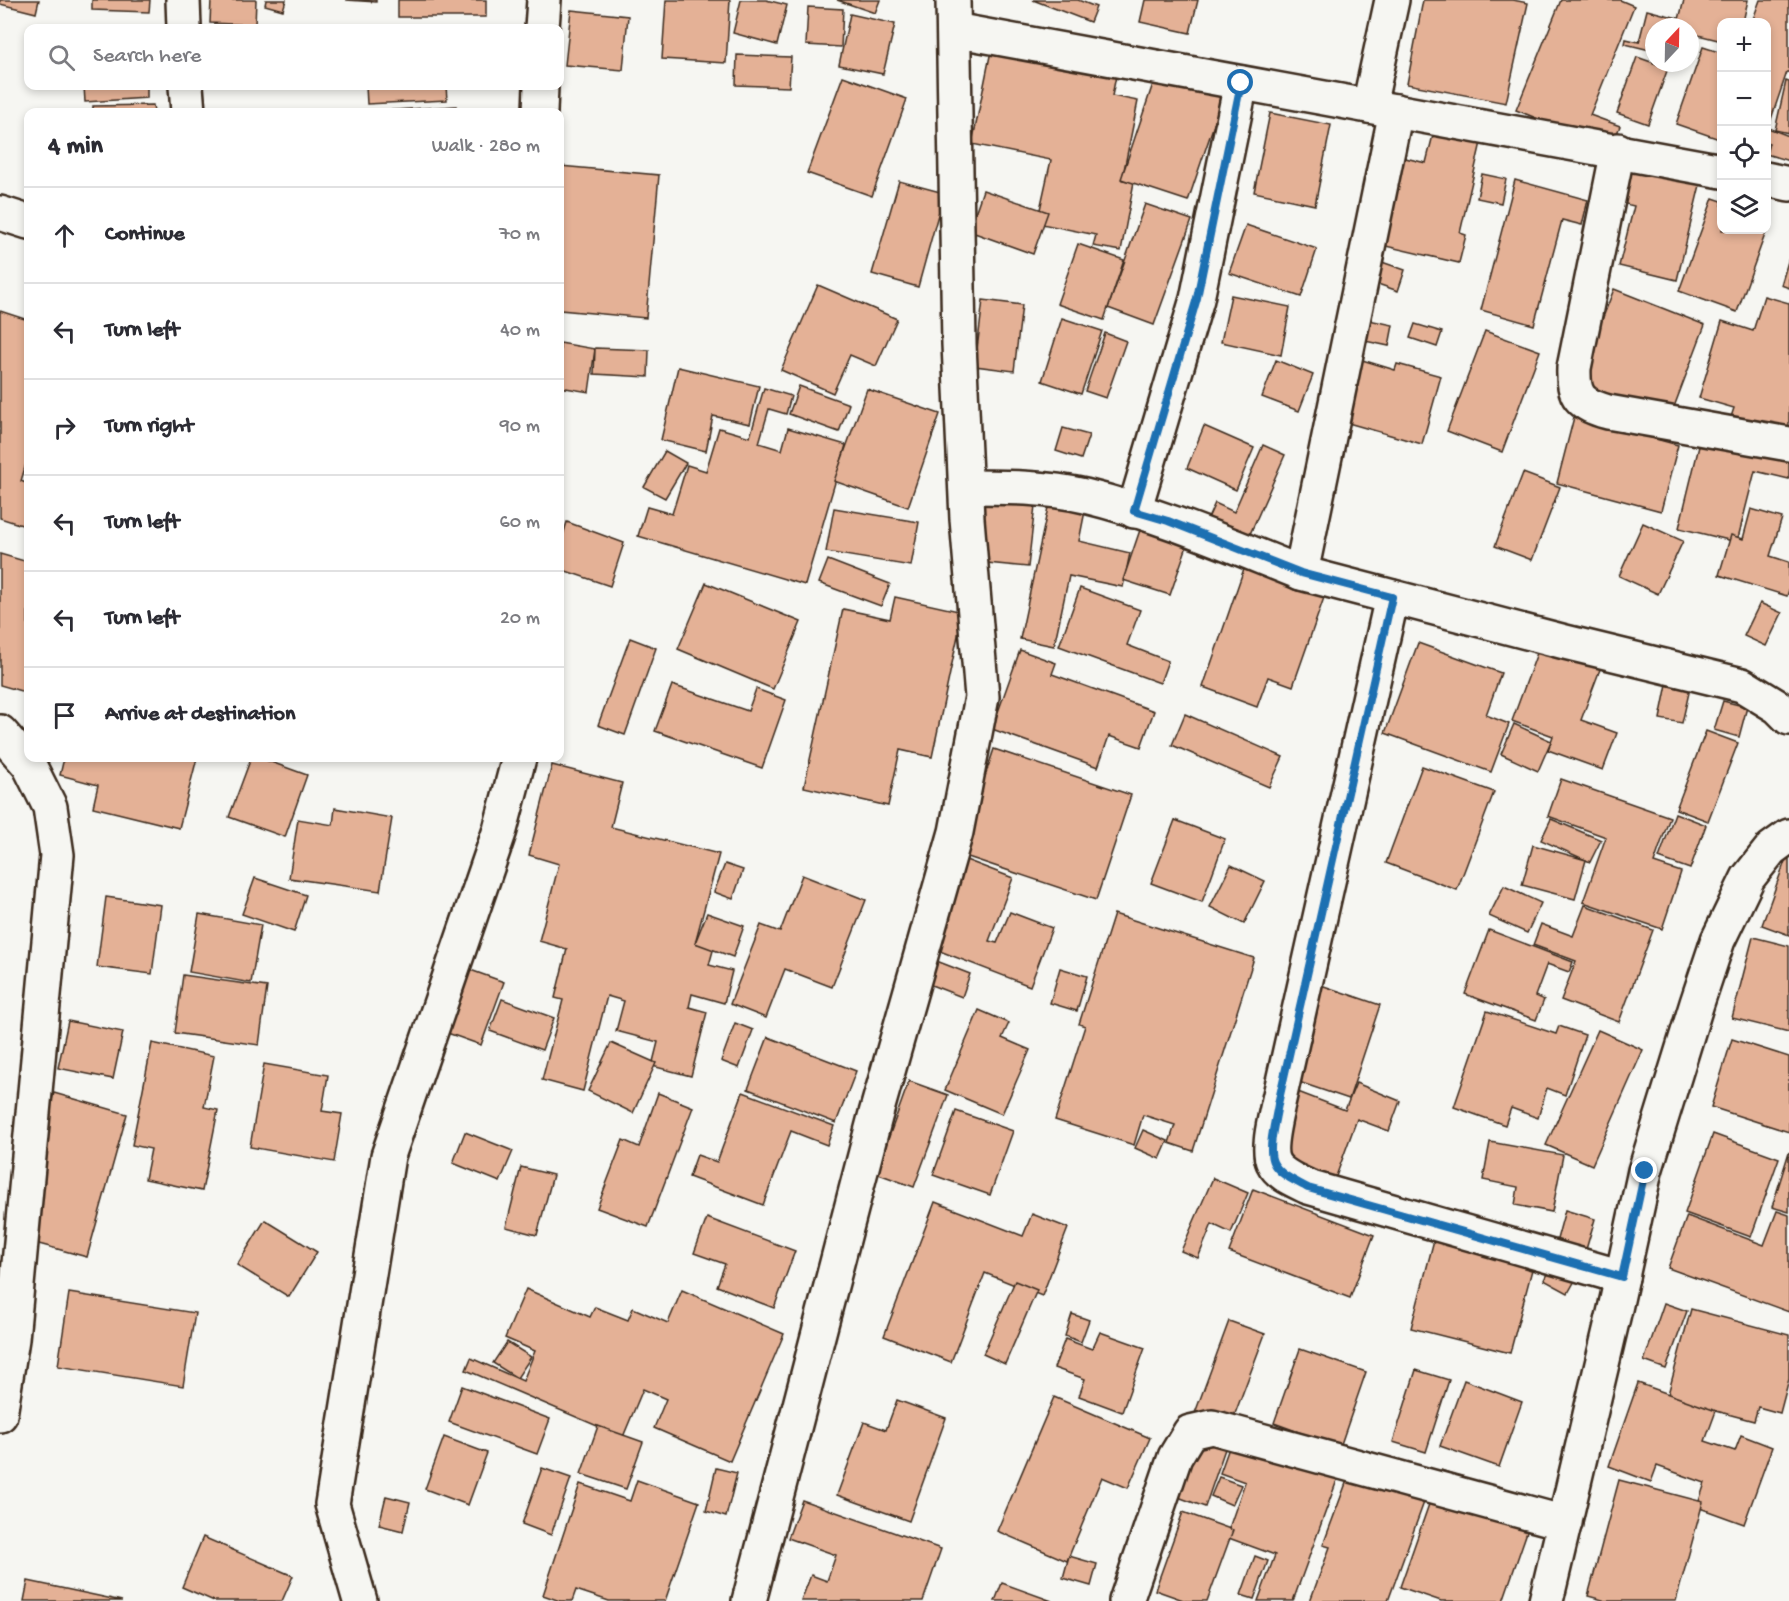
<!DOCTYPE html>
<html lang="en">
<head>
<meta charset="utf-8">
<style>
	body { margin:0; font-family:"Gochi Hand",sans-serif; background:#f7f7f7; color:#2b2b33 }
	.controls { position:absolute; right:18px; top:18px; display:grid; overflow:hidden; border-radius:12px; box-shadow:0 3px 9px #0003 }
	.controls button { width:54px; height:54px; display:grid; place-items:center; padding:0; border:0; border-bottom:2px solid #e1e1e2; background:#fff; color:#2b2b33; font:30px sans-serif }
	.compass { position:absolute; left:1645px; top:18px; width:54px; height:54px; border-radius:50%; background:#fff; box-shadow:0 3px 9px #0003; rotate:22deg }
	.stop { position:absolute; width:18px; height:18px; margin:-14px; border:4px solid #1f6fb2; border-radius:50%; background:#fff }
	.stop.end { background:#1f6fb2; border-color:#fff; box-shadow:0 2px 6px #0008 }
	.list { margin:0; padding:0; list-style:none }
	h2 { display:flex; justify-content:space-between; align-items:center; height:78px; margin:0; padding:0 24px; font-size:26px }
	h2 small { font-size:20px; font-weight:400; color:#7c7c81 }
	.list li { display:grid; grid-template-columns:39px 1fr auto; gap:18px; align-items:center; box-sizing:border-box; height:96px; padding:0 24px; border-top:2px solid #e1e1e2 }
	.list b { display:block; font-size:22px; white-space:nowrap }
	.list em { font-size:20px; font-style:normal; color:#7c7c81 }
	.icon { flex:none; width:33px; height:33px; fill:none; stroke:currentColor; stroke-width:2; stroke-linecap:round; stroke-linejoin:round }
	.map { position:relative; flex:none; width:1789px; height:1601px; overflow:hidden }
	.search { position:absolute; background:#fff; box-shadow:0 3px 9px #0003; left:24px; top:24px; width:540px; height:66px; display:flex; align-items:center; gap:15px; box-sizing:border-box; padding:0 21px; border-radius:12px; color:#7c7c81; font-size:22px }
	.panel { position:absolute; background:#fff; box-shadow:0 3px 9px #0003; left:24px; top:108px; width:540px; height:654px; border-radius:12px }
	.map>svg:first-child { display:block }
	.building { fill:#e4b196; stroke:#3b2a1e; stroke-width:1.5 }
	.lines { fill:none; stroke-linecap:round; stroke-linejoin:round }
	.minor-casing { stroke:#3b2a1e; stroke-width:38 }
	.tertiary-casing { stroke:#3b2a1e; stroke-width:38 }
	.secondary-casing { stroke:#3b2a1e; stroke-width:38 }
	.minor { stroke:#f6f6f2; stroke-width:33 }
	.tertiary { stroke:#f6f6f2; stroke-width:33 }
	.secondary { stroke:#f6f6f2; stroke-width:33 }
	.route { stroke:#1f6fb2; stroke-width:8 }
</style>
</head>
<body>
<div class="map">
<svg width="1789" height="1601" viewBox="0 0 1789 1601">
	<rect width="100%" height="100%" fill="#f6f6f2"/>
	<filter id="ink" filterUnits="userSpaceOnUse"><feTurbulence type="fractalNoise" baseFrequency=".0167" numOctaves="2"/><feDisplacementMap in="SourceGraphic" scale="12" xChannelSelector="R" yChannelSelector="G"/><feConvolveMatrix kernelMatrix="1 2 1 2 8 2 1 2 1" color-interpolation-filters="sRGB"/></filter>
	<g filter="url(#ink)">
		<g class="building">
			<path d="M0,0h39l-3,13 -36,-9z"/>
			<path d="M92,0h58l-1,12 -57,-2z"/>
			<path d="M211,0h45l-1,25 -45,-2z"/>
			<path d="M266,0h20l-3,10 -18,-5z"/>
			<path d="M346,0h30v2z"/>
			<rect x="398" y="0" width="88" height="17"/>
			<path d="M666,0h64l-4,63 -64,-4z"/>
			<path d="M741,0h25l21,5 -10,40 -44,-12z"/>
			<path d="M837,0h43l-5,13z"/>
			<path d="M1033,0h45l18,7 -6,15z"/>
			<path d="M1145,0h53l-8,33 -50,-11z"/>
			<path d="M1423,0h90l15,3 -22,100 -99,-19z"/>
			<path d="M1561,0h59l14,6 -44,109 30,11 -9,22 -95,-38z"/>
			<path d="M1684,0h64l-5,22h-21v19l-32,-8v-6h-13z"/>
			<path d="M1760,0h29v72h-2l-19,56 21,8v25l-23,-7 3,-11 -3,-1v-120h-14z"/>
			<path d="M808,7l35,2 -2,38 -35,-2z"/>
			<path d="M571,10l57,6 -5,54 -58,-5z"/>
			<path d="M1647,10l31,8 -2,9h-22v24l-29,-7 1,-5 13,3z"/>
			<path d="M850,14l45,10 -12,50 -44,-9z"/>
			<path d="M993,41l125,25 -6,30 26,5 -16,79 12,2 -13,69 -28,-5 3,-11 -59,-12 14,-63 -79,-16z"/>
			<path d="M1703,47l19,6v87l-46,-16z"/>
			<path d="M737,55l54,2 -2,30 -53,-2z"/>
			<path d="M1637,57l31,11 -20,56 -31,-11z"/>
			<path d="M1160,63l67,23 -39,115 -67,-22z"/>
			<path d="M843,76l64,23 -35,97 -65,-23z"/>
			<path d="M1786,81l3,1v51l-14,-3z"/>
			<path d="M84,86h63v12l-62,4z"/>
			<path d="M366,86h80l1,14 -80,4z"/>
			<path d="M153,105l1,7h-61v-6z"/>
			<path d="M456,106v6h-91z"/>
			<path d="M1270,113l61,12 -16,80 -61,-13z"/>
			<path d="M1435,127l47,11 -22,95 6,2 -7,28 -82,-19 20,-88 29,7z"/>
			<path d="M1628,136l79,20 -30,124 -58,-14 15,-60 -21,-5z"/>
			<path d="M560,166l99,9 -13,143 -86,-8z"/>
			<path d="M1482,174l24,5 -5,24 -24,-5z"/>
			<path d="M1515,180l73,20 -6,25 -20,-5 -28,105 -53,-15z"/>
			<path d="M899,181l45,12 -26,94 -46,-13z"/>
			<path d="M983,190l65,22 -15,42 -64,-23z"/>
			<path d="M1713,198l9,3v29h44v-13l5,1 -34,94 -58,-21z"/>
			<path d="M1145,204l47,16 -38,105 -46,-17z"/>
			<path d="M1246,225l71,24 -16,48 -72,-24z"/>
			<path d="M1078,244l46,16 -20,60 -47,-16z"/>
			<path d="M1789,258v30l-8,-3z"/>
			<path d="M1379,261l26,9 -7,21 -26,-9z"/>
			<path d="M818,285l79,34 -21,47 -26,-11 -17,38 -52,-23z"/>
			<path d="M1614,289l91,36 -39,103 -92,-36z"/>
			<path d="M1231,295l59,12 -9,48 -60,-13z"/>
			<path d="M1764,296l25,7v141l-61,-18 6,-18 -35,-10 23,-77 31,10z"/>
			<path d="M983,300l39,5 -8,66 -39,-5z"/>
			<path d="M0,311l28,9v137l-7,24 7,3v43l-28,-9z"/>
			<path d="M1062,318l40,13 -21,63 -39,-13z"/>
			<path d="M1369,320l24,5 -4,21 -24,-5z"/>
			<path d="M1415,324l27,8 -5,15 -27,-9z"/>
			<path d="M1485,331l55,20 -38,101 -55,-21z"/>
			<path d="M1105,333l21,8 -20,57 -21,-7z"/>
			<path d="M560,343l35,6 -6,43 -29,-5z"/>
			<path d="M595,348l54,2 -1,27 -54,-3z"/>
			<path d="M1359,359l36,11 2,-6 44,12 -19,68 -81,-23z"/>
			<path d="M1276,360l37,15 -14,36 -37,-14z"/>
			<path d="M678,367l81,19 -9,38 -37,-8 -7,35 -45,-11z"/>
			<path d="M799,386l50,18 -10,28 -50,-18z"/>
			<path d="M764,388l27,8 -5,18 -17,-5 -10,34 23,7 6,-22 58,17 -41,140 -167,-49 9,-29 25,7 15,-49 19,6 13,-43 31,9z"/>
			<path d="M867,389l73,25 -32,93 -74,-26z"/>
			<path d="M1574,417l104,28 -17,66 -104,-28z"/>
			<path d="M1204,426l50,22 -18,42 -49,-22z"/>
			<path d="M1063,428l26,7 -8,24 -25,-8z"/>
			<path d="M1702,434l87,21v24l-34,-8 -18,71 -58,-14z"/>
			<path d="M1263,445l22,10 -39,88 -41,-18 10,-22 19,9z"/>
			<path d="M665,451l21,12 -21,35 -21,-11z"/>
			<path d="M987,473l51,6 -10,88 -51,-5z"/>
			<path d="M1523,473l37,14 -28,73 -37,-14z"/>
			<path d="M1050,498l36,8 -7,35 51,12 -7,34 -54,-11 -15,70 -34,-7z"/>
			<path d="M834,508l85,14 -8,44 -85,-14z"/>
			<path d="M1751,509l31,9 -12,38 19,6v28l-2,6 -68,-21 12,-40 12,4z"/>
			<path d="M567,522l57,21 -14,43 -50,-17v-24z"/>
			<path d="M1643,523l40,18 -25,53 -39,-18z"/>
			<path d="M1141,527l47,16 -18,52 -47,-15z"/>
			<path d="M0,554l28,8v131l-28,-8z"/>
			<path d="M828,560l62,24 -9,22 -62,-23z"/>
			<path d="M1247,560l80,29 -34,97 -25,-9 -11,30 -54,-20z"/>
			<path d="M706,583l95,39 -28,67 -95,-40z"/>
			<path d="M1080,588l60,22 -13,35 41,16 -8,22 -101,-37z"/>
			<path d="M895,597l68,15 -31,145 -32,-7 -12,56 -84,-19 39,-178 47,10z"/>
			<path d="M1760,603l22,10 -16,33 -22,-10z"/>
			<path d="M1544,634l61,22 -24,64 36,13 -14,37 -55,-20 5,-14 -41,-15z"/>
			<path d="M630,638l26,10 -31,87 -27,-10z"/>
			<path d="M1418,643l83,30 -15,42 23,9 -18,48 -106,-39z"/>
			<path d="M1020,650l36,13 -4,11 102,37 -13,36 -32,-11 -11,31 -106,-38z"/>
			<path d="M1668,679l23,5 -9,39 -22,-4z"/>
			<path d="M672,685l76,26 8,-22 30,11 -24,68 -107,-37z"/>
			<path d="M1723,701l24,6 -8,30 -25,-7z"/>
			<path d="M1185,714l98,43 -14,30 -97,-42z"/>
			<path d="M1514,724l37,17 -13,30 -37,-17z"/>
			<path d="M1706,731l32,12 -30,78 -32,-12z"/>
			<path d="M994,749l137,46 -35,105 -137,-46z"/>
			<path d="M64,758h133l-18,70 -86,-21 5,-22 -38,-10z"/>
			<path d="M251,758h9l47,17 -22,62 -56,-20z"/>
			<path d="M552,765l70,18 -11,44 108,27 -24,89 19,4 -5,18 23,6 -8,32 -32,-9 -3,13 18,5 -16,64 -39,-10 6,-24 -42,-11 8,-30 -17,-5 -24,95 -41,-11 21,-80 -8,-2 12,-49 -28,-8 20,-77 -30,-9z"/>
			<path d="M1422,766l72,26 -37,98 -71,-27z"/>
			<path d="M1561,779l109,38 -16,46 27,9 -19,57 -79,-27 23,-65 -58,-21z"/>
			<path d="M335,808l57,10 -12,73 -91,-13 9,-59 35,6z"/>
			<path d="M1675,813l31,12 -16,44 -31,-11z"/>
			<path d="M1551,819l50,21 -11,22 -49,-22z"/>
			<path d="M1175,820l50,19 -23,63 -51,-19z"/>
			<path d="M1533,845l53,15 -11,39 -53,-14z"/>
			<path d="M1789,850v85l-27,-10z"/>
			<path d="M966,860l47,18 -24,63 8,2 13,-31 42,16 -22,58 -98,-38z"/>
			<path d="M725,864l18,6 -10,29 -19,-7z"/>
			<path d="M1231,865l34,16 -21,43 -34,-17z"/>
			<path d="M802,875l64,25 -34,87 -47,-18 -19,49 -36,-14 31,-79 19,7z"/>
			<path d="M255,878l51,17 -12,37 -52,-18z"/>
			<path d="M1504,886l37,17 -14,30 -38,-17z"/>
			<path d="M106,897l55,8 -9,69 -55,-7z"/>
			<path d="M1585,905l68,25 -34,92 -58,-22 15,-39 -43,-16 8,-21 32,12z"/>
			<path d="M707,913l37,13 -11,31 -38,-14z"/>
			<path d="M199,914l62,11 -10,58 -62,-11z"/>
			<path d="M1114,914l140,44 -61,193 -24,-8 6,-18 -32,-10 -9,30 -79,-25 30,-94 -6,-2z"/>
			<path d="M1489,930l84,32 -4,10 -22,-8 -12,32 9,4 -8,20 -71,-26z"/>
			<path d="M1753,937l36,9v86l-57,-14z"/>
			<path d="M934,960l36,14 -8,23 -36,-14z"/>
			<path d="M462,967l42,15 -23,63 -42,-15z"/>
			<path d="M1060,968l27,8 -10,35 -27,-8z"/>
			<path d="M183,975l84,12 -8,58 -84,-12z"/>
			<path d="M1318,984l62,21 -31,94 -62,-21z"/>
			<path d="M502,999l52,19 -12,32 -52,-19z"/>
			<path d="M979,1010l30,13 -7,15 28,12 -28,64 -57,-24z"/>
			<path d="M1487,1011l69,23 3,-8 26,9 -20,60 -18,-7 -9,30 -27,-10 -6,17 -51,-18z"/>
			<path d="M68,1021l55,11 -10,47 -55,-11z"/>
			<path d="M735,1023l18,7 -14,38 -18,-7z"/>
			<path d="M1598,1030l45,20 -51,115 -46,-20z"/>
			<path d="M768,1037l88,34 -20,52 -88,-34z"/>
			<path d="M1732,1039l57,18v75l-78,-25z"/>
			<path d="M152,1043l62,13 -10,51 14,3 -16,81 -57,-12 6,-30 -19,-4z"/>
			<path d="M611,1043l45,20 -23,50 -45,-22z"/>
			<path d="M264,1064l64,11 -6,36 20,3 -8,48 -84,-15z"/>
			<path d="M909,1081l39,14 -34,92 -38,-14z"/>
			<path d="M1356,1083l44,18 -11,30 -32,-12 -26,71 -61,-22 28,-76 47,18z"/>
			<path d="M743,1092l91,34 -7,19 -36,-14 -28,74 -74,-28 8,-22 20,7z"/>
			<path d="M54,1093l73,21 -40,143 -74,-20z"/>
			<path d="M658,1093l35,14 -45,120 -51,-19 26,-68 16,7z"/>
			<path d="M956,1111l57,20 -23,64 -57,-20z"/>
			<path d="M1143,1130l25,11 -8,18 -25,-11z"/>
			<path d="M465,1132l48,19 -13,31 -47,-19z"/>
			<path d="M1713,1134l66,24 -28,79 -66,-24z"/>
			<path d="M1490,1142l73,13 -11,57 -37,-7 3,-18 -35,-7z"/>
			<path d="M1789,1152v60l-17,-5z"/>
			<path d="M521,1167l32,8 -16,60 -31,-8z"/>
			<path d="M1213,1178l35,15 -17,40 -19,-9 -14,34 -17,-7z"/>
			<path d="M1253,1189l121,46 -24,63 -121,-46z"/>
			<path d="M935,1202l88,34 9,-22 36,14 -26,68 -57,-23 -34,89 -67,-26z"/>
			<path d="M1565,1210l30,9 -13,44 -29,-9z"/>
			<path d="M1777,1211l12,4v97l-121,-44 19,-52 77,29z"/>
			<path d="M1440,1217l99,26 -29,110 -99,-25z"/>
			<path d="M707,1218l88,33 -21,57 -57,-22 8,-22 -31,-11z"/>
			<path d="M265,1220l52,32 -28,45 -52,-32z"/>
			<path d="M1552,1263l25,14 -9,16 -24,-13z"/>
			<path d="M1015,1281l22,9 -32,74 -22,-10z"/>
			<path d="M526,1289l64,28 5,-10 33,13 5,-12 35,15 14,-33 102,44 -54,127 -76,-33 12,-29 -23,-10 -20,48 -157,-67 5,-12 52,23 12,-30 -30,-13z"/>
			<path d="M69,1293l126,20 -12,73 -125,-20z"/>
			<path d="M1664,1303l23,8 -21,58 -22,-8z"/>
			<path d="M1691,1309l98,26v44l-9,34 -22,-6 -4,14 -87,-23z"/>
			<path d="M1072,1314l17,6 -8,22 -16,-6z"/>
			<path d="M1229,1321l36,13 -35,93 -35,-14z"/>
			<path d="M1100,1332l45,16 -23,64 -43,-16 6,-17 -31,-11 11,-29 27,10z"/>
			<path d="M507,1342l24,15 -14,21 -24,-15z"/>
			<path d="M1300,1349l66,23 -26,75 -66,-24z"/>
			<path d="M1416,1370l33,10 -23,72 -33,-10z"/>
			<path d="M1464,1380l58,22 -23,65 -59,-21z"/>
			<path d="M1638,1383l78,28 -11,30 30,10 6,-16 31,12 -28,77 -47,-17 8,-24 -48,-17 -6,16 -42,-16z"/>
			<path d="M462,1386l88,33 -13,35 -88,-32z"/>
			<path d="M1054,1397l96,41 -22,50 -26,-11 -35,84 -70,-30z"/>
			<path d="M897,1400l49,18 -37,103 -72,-26 27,-73 22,8z"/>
			<path d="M598,1426l45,16 -17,47 -45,-15z"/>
			<path d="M1191,1433l35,13 -21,61 -35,-13z"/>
			<path d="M1234,1434l106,38 -47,129h-35l17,-46 -49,-18 19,-55 -25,-9z"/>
			<path d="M444,1437l43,16 -19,52 -43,-16z"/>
			<path d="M1352,1467l75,27 -39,107h-78l20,-54 -7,-2z"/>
			<path d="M542,1468l29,10 -20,57 -29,-11z"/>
			<path d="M716,1468l21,5 -11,44 -20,-6z"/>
			<path d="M1441,1470l96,33 -34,98h-62l-41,-14z"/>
			<path d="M1219,1477l22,8 -9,20 -21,-9z"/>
			<path d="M637,1480l62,22 -34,99h-56l-33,-11 -4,11h-12l-17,-6 37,-111 50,17z"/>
			<path d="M1619,1480l84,22 -27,99h-73v-1l-15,-4z"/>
			<path d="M386,1496l24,6 -7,29 -24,-6z"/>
			<path d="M802,1500l139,49 -18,52h-122l10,-26 16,6 9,-26 -48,-17z"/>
			<path d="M1183,1512l50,18 -26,71h-21l-31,-11z"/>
			<path d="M203,1537l90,39 -11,25h-68l-32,-14z"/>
			<path d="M1069,1556l28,8 -6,22 -28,-8z"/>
			<path d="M1255,1556l13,5 -14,38 -13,-4z"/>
			<path d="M28,1581l94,20h-98z"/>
			<path d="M1002,1583l50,18h-57z"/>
		</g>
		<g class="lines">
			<g class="minor-casing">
				<g id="minor">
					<path d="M183,0l1,28"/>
					<path d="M542,28l2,-28"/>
					<path d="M954,30l768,141"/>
					<path d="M186,86l2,26"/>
					<path d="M1369,106l23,-106"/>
					<path d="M540,112l1,-26"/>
					<path d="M1618,150l-44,218c-1,29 6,36 34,44l181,32"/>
					<path d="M1766,179l23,5"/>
					<path d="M0,213l28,9"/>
					<path d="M966,487c39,0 81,0 119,9 74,18 145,49 216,77l95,-462"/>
					<path d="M1134,511l63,-212 44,-216"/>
					<path d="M1301,573l264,69 177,43 36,22 11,11"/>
					<path d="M1392,597l-114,507c-3,14 -11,45 -5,58 6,13 23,19 35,25l314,90"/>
					<path d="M0,732l29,33 21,42 7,48 -45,484 -12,76"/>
					<path d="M360,1601l-28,-97 56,-348 112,-326 19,-72"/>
					<path d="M1126,1601l49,-144 15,-25 22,-5 353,96"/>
				</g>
			</g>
			<g class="tertiary-casing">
				<path id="tertiary" d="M749,1601l126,-484 81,-285 26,-135 -15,-178 -8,-175 -6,-344"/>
			</g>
			<g class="secondary-casing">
				<path id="secondary" d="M1546,1601l69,-292 30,-138 52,-168 21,-63 30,-62 23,-29 18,-13"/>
			</g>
			<use href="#minor" class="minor"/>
			<use href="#tertiary" class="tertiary"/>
			<use href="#secondary" class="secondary"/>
		</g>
	</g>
	<g class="lines" filter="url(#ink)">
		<path class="route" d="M1241,83l-44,215 -63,213 34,10 133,52 91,24 -114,507c-2,14 -11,45 -5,58 6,13 23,19 35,26l314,89 23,-106"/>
	</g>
</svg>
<div class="controls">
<button>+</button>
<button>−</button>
<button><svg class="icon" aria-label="locate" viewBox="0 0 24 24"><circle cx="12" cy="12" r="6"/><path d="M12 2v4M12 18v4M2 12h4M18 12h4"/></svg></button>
<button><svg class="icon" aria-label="layers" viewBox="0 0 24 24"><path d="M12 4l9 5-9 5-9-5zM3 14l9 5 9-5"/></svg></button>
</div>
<svg class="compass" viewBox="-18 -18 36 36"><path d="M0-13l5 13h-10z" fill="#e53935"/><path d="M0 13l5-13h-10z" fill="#7c7c81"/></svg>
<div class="stop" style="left:1241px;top:83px"></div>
<div class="stop end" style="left:1645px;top:1171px"></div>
<div class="search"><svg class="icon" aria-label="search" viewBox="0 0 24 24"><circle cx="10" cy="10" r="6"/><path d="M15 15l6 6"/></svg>Search here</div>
<section class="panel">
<h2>4 min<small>Walk · 280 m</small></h2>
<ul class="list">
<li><svg class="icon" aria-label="ahead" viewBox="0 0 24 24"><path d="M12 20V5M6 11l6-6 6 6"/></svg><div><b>Continue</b></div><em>70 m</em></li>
<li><svg class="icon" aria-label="left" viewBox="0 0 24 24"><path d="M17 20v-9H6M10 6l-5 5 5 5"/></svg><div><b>Turn left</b></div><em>40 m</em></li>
<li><svg class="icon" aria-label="right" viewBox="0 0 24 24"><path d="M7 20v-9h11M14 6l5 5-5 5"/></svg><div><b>Turn right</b></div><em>90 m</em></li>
<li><svg class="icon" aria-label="left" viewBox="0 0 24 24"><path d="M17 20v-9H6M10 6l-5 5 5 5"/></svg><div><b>Turn left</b></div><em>60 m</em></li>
<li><svg class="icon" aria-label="left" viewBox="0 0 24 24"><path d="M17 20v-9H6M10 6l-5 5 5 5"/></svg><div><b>Turn left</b></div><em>20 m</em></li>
<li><svg class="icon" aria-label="arrive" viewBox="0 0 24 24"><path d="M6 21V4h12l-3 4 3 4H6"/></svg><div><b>Arrive at destination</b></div></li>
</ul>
</section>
</div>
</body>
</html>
